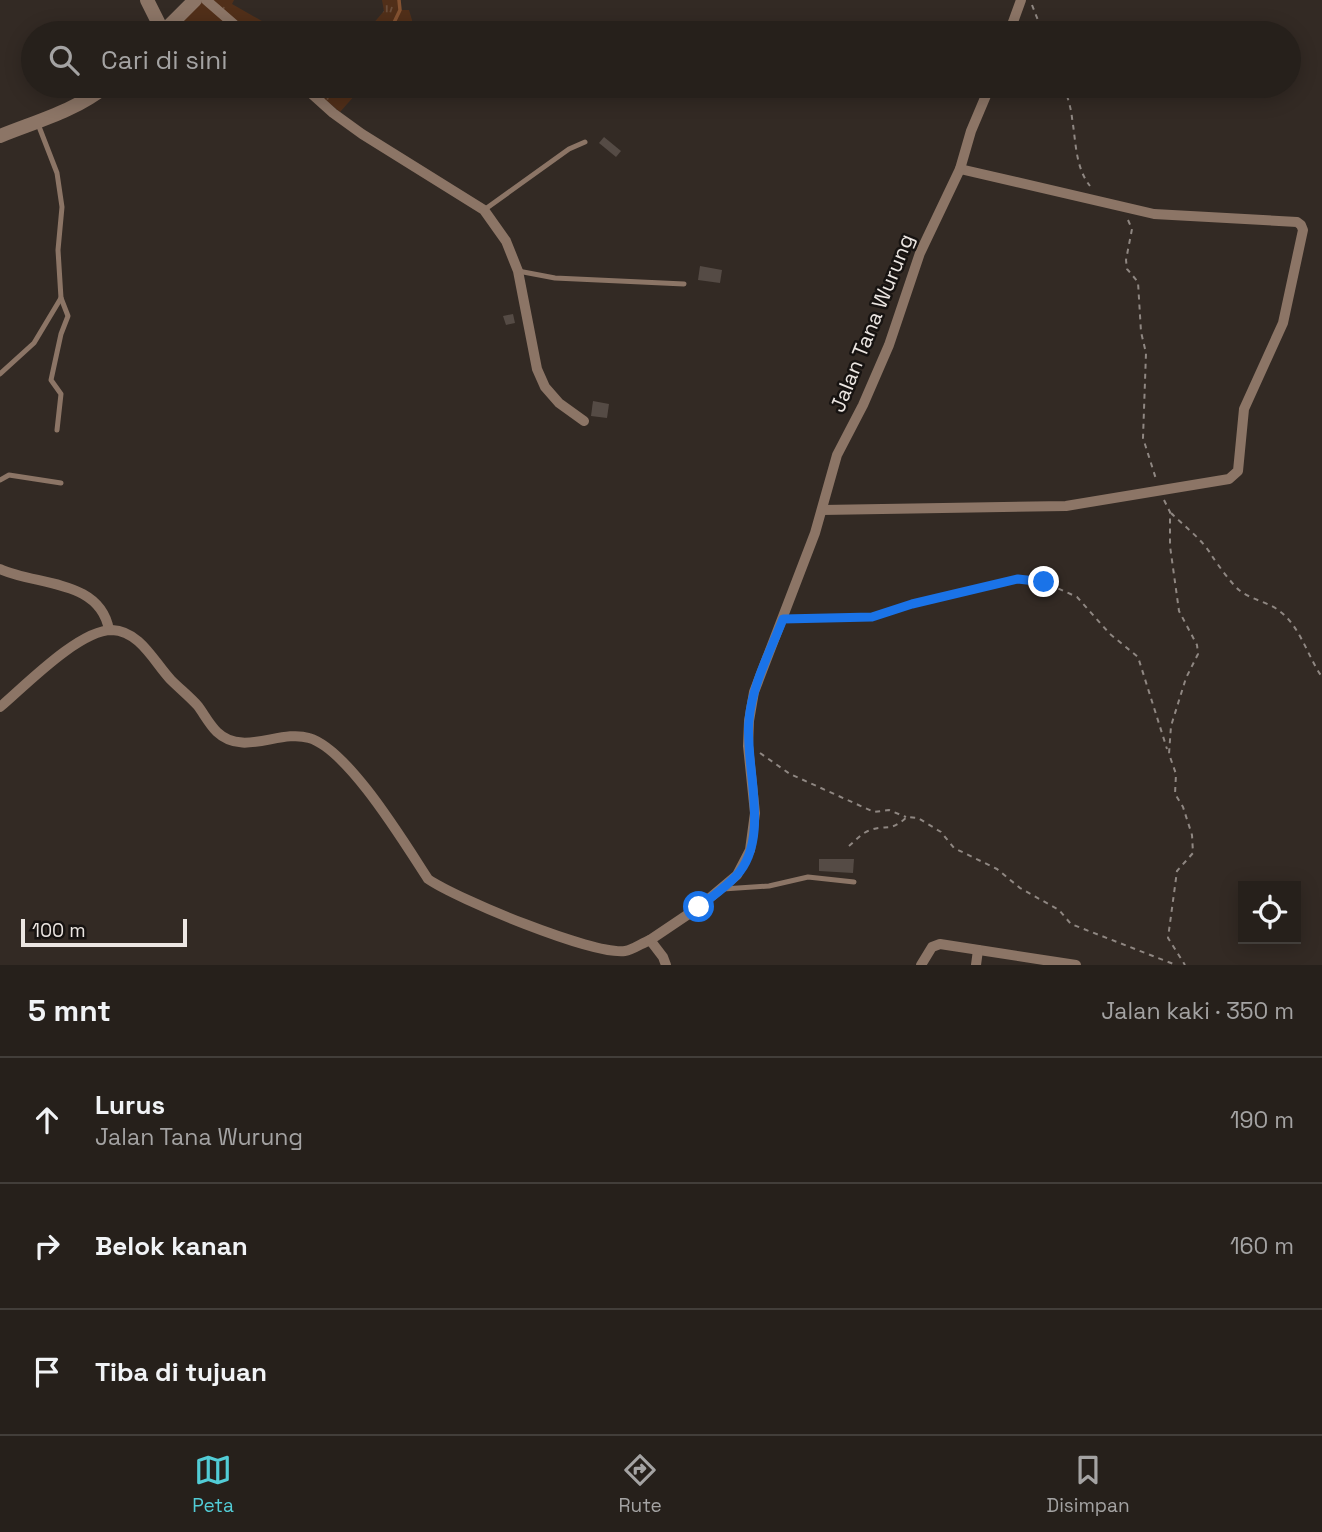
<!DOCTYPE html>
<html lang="id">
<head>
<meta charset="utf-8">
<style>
	body { margin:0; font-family:"Space Grotesk",sans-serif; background:#2e2824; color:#f1f3f6 }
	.controls { position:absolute; right:21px; bottom:21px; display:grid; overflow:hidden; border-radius:0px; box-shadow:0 4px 18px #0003 }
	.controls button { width:63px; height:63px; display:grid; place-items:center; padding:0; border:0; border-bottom:2px solid #423e3a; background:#26201b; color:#f1f3f6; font:35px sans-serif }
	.scale { position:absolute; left:21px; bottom:18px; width:166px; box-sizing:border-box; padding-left:7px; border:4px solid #ece6e2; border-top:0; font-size:19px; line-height:24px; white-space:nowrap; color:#ece6e2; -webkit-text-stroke:5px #171311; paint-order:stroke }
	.stop { position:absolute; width:21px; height:21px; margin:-16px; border:5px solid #1a73e8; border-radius:50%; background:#fff }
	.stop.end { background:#1a73e8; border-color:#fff; box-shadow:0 2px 7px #0008 }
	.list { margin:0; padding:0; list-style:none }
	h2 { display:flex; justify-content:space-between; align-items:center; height:91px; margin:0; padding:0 28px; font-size:30px }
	h2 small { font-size:23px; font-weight:400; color:#a4a3a3 }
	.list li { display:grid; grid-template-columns:46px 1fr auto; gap:21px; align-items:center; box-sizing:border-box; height:126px; padding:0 28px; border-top:2px solid #423e3a }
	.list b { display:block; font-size:26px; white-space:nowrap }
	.list p { margin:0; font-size:23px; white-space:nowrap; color:#a4a3a3 }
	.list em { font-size:23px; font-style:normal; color:#a4a3a3 }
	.icon { flex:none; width:38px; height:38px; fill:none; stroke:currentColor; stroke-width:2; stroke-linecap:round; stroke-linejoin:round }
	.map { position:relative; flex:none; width:1322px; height:965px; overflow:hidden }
	.search { position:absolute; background:#26201b; box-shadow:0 4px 18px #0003; left:21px; right:21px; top:21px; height:77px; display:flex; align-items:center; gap:18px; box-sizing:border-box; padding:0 24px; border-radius:38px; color:#a4a3a3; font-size:26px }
	.sheet { height:469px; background:#26201b }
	nav { display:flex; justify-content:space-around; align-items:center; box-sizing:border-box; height:98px; border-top:2px solid #423e3a; background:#26201b; font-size:19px; color:#a4a3a3 }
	nav a { display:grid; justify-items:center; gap:4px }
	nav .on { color:#52ccd6 }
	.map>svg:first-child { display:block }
	.grass { fill:url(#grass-tufts) }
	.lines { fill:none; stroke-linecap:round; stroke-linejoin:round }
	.stream { stroke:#845231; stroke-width:3.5 }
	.building { fill:#554b45 }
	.path { stroke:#8f8782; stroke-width:2; stroke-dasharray:5 5; stroke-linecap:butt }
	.service { stroke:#8c7566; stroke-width:5 }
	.minor { stroke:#8c7566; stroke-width:10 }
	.tertiary { stroke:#8c7566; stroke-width:14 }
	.route { stroke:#1a73e8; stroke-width:9 }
	.labels { text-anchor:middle; stroke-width:5; stroke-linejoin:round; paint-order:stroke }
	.street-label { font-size:21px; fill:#ece6e2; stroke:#171311 }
</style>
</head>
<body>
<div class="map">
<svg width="1322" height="965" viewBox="0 0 1322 965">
	<defs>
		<pattern id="grass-tufts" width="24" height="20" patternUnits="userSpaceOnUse" patternTransform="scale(1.75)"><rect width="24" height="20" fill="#512f19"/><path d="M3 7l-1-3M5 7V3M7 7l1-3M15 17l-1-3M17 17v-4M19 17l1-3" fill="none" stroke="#6a4d3a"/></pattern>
	</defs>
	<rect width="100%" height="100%" fill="#332a24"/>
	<g class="grass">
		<path d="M195,0h39l-2,4 51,29h-114z"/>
		<path d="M382,0h17l1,10h9l5,17 -6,6h-43l19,-22z"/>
		<path d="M309,86h54l-23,26z"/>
	</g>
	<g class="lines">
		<g class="stream">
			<path d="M389,33l11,-23 -1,-10"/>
			<path d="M323,86l5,4 17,-4"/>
		</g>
	</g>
	<g class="building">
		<path d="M604,137l17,14 -5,6 -17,-14z"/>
		<path d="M700,266l22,4 -2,13 -22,-3z"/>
		<path d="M513,314l2,9 -9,2 -3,-9z"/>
		<path d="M593,401l16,3 -2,14 -16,-2z"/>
		<path d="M819,859h35l-1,14 -34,-2z"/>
	</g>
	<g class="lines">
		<g class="path">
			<path d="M1032,5l11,28"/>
			<path d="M1064,86c3,10 7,21 8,32 4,23 3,49 18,68"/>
			<path d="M1128,220l4,9 -6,31 1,9 11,13 3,50 5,21 -3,85 13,41"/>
			<path d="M1164,500l6,12v34l9,65 18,34 1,9 -12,24 -15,48 -2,28 7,20 -1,20 8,13 9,28 1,18 -16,18 -9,67 17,27"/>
			<path d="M1171,513c13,13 32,27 41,43 6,9 19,27 27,34 12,10 31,12 43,23 19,16 26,44 40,64"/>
			<path d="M795,619l77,-2 40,-13 106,-25 26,3 33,15 33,37 28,23 29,92"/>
			<path d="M760,753l30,21 84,38 15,-2 17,7"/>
			<path d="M849,846c6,-5 12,-12 19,-15 19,-8 20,3 39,-14l11,1 23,14 13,16 43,21 23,19 39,22 12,14 105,41"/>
		</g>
		<g class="service">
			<path d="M484,210l85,-61 16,-7"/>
			<path d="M518,271l37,7 129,6"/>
			<path d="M0,374l34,-31 27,-45 -3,-48 4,-43 -5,-34 -19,-49"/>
			<path d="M57,430l4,-36 -10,-14 10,-46 7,-18 -7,-18"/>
			<path d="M0,480l9,-5 52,8"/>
			<path d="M723,889l46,-3 39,-9 46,5"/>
		</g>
		<g class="minor">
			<path d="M206,0l38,33"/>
			<path d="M1009,33l12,-33"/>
			<path d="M303,86l30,27 29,21 122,76 22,31 12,30 19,98 8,18 14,16 25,18"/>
			<path d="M822,510l244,-4 163,-27 9,-8 6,-62 39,-86 20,-93 -2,-5 -4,-3 -143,-8 -194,-45"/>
			<path d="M0,569c37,17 100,10 109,61"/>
			<path d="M0,707c26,-22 79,-77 112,-77 28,1 42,32 59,50 9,9 19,17 27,26 6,8 11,18 19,26 26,25 63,-3 92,6 39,11 96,106 119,141 29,20 164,76 197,72 8,-1 17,-8 25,-11l13,17 3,8"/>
			<path d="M650,940l49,-33 38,-32 13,-25 5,-37 -7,-67 1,-25 5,-29 61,-159 22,-78 26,-50 26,-60 31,-92 40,-84 11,-38 19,-45"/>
			<path d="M921,965l11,-18 8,-3 136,21"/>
			<path d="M976,965l2,-15"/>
		</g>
		<g class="tertiary">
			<path d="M147,0l16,32"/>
			<path d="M162,33l33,-33"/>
			<path d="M0,136c37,-15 75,-25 106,-50"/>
		</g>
	</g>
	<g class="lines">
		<path class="route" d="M699,907c12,-10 26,-19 37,-31 36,-38 8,-111 13,-156 3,-35 21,-68 34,-101l89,-2 40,-13 106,-25 26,3"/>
	</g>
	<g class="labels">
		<g class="street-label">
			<text transform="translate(872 323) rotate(-68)" y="7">Jalan Tana Wurung</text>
		</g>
	</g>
</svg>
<div class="controls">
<button><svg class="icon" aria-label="locate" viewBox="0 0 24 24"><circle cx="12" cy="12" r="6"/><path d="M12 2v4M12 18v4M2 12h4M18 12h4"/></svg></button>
</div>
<div class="scale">100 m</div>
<div class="stop" style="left:699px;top:907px"></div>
<div class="stop end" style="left:1044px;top:582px"></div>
<div class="search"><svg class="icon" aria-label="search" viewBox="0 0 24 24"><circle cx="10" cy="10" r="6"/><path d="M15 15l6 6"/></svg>Cari di sini</div>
</div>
<section class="sheet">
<h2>5 mnt<small>Jalan kaki · 350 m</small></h2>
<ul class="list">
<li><svg class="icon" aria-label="ahead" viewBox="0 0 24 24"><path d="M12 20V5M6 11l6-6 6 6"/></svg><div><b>Lurus</b><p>Jalan Tana Wurung</p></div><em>190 m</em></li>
<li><svg class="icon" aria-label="right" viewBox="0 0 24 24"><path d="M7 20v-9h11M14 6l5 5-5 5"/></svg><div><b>Belok kanan</b></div><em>160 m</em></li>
<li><svg class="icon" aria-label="arrive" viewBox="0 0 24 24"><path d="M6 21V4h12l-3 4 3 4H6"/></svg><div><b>Tiba di tujuan</b></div></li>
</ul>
</section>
<nav>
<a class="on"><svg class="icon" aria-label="map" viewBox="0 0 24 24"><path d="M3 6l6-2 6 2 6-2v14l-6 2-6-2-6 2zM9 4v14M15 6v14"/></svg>Peta</a>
<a><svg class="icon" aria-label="directions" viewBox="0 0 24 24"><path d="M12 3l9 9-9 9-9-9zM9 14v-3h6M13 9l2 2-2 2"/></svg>Rute</a>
<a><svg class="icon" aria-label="saved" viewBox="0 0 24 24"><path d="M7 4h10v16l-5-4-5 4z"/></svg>Disimpan</a>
</nav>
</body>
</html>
